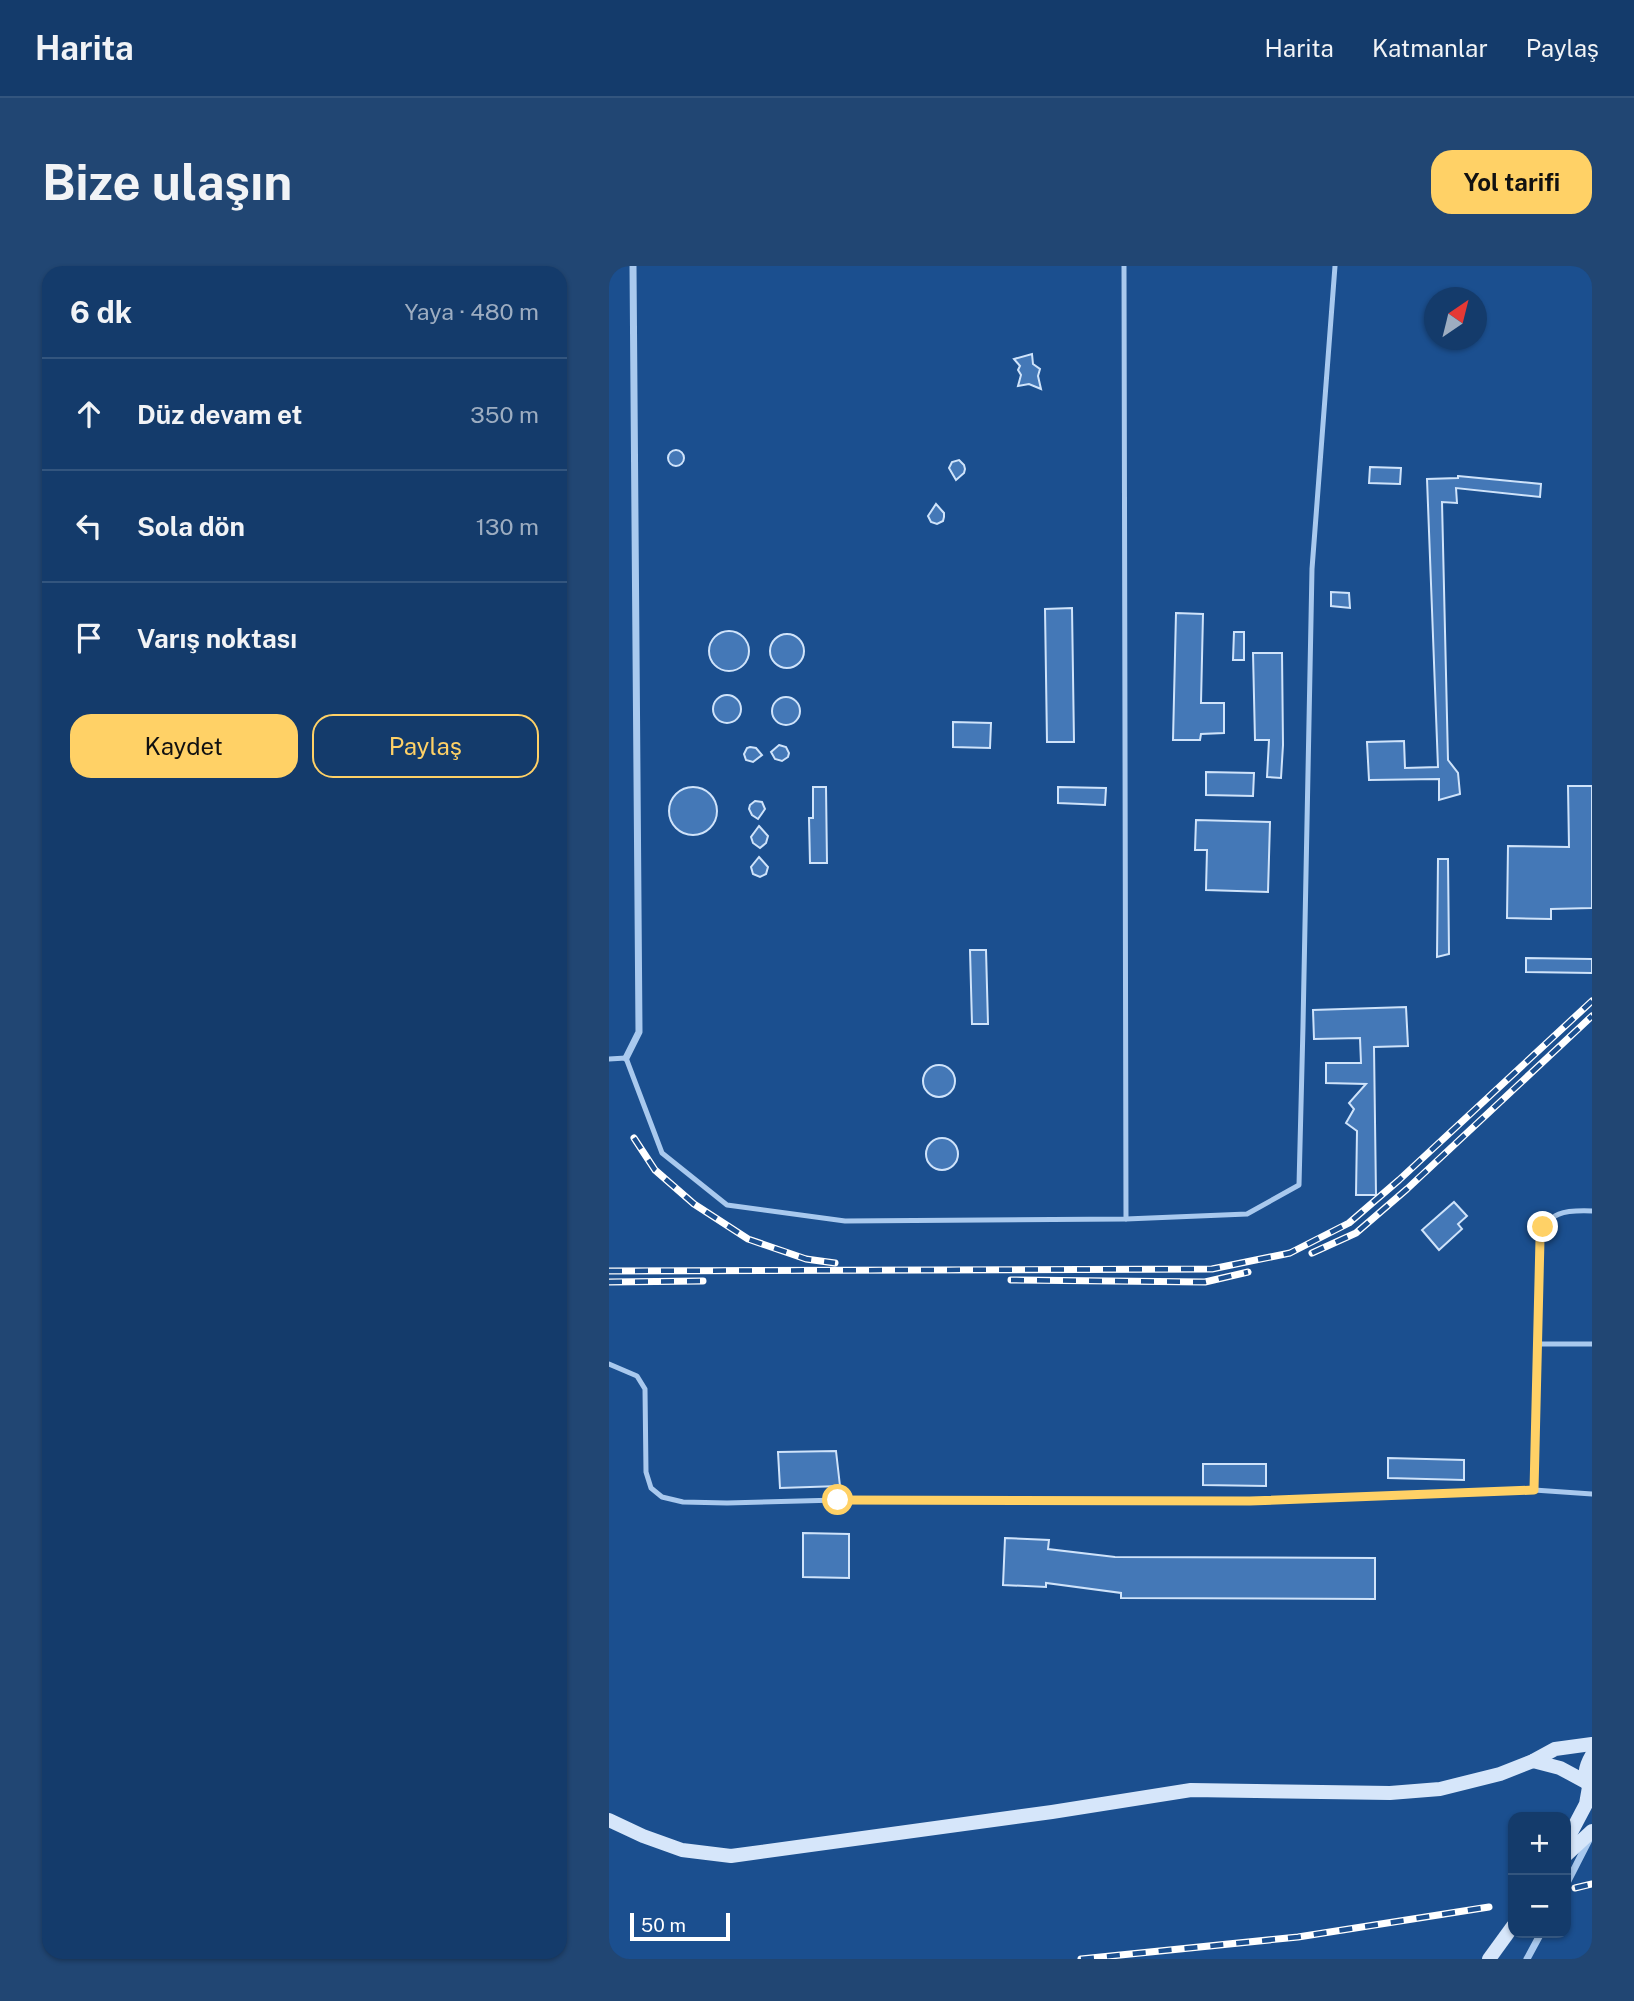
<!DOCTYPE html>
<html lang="tr">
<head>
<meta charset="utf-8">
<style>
	body { margin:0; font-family:"Public Sans",sans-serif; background:#214673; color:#f1f3f6 }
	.controls { position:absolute; right:21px; bottom:21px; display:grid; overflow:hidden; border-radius:14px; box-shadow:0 2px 5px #0004 }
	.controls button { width:63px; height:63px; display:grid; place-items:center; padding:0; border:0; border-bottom:2px solid #33557e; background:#143b6b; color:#f1f3f6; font:35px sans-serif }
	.compass { position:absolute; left:815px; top:21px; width:63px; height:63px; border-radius:50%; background:#143b6b; box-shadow:0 2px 5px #0004; rotate:35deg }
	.scale { position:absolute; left:21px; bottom:18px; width:100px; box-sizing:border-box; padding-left:7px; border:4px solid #fff; border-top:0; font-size:19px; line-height:24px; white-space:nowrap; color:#fff; -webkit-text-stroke:5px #1b4f8f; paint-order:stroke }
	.stop { position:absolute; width:21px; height:21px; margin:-16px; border:5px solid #ffd166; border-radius:50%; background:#fff }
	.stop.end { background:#ffd166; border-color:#fff; box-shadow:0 2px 7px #0008 }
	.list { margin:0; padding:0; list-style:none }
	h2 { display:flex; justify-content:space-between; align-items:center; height:91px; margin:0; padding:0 28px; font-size:30px }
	h2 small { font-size:23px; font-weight:400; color:#9dadc1 }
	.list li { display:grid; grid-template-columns:46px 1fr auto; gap:21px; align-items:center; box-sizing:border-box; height:112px; padding:0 28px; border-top:2px solid #33557e }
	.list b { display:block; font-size:26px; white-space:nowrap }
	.list em { font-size:23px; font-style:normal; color:#9dadc1 }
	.actions { display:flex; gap:14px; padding:21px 28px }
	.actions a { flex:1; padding:16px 0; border:2px solid #ffd166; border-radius:21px; text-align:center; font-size:24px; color:#ffd166 }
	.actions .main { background:#ffd166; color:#111 }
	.icon { flex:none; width:38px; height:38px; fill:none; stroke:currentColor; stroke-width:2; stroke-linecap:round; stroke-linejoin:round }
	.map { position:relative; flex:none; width:983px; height:1693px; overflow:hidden; border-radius:21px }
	header { display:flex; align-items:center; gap:42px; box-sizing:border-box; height:98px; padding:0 35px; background:#143b6b; border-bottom:2px solid #33557e }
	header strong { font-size:33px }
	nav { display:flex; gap:38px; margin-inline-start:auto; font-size:24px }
	.intro { display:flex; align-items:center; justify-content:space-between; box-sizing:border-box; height:168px; padding:0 42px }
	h1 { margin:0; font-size:49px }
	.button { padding:18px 32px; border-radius:21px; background:#ffd166; color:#111; font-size:24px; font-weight:700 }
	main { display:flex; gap:42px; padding:0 42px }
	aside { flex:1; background:#143b6b; border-radius:21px; box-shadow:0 2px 5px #0004 }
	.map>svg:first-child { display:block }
	.building { fill:#4478b7; stroke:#cfe3fa; stroke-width:2 }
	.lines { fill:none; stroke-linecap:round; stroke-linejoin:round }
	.lane { stroke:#a9c9ee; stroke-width:5 }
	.street { stroke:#a9c9ee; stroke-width:7 }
	.secondary { stroke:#d6e6fa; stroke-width:14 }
	.rail-casing { stroke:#fff; stroke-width:7 }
	.rail { stroke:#1b4f8f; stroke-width:4.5; stroke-dasharray:13; stroke-linecap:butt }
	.route { stroke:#ffd166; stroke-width:9 }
</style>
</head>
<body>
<header>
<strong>Harita</strong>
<nav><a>Harita</a><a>Katmanlar</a><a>Paylaş</a></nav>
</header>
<div class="intro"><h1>Bize ulaşın</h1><a class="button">Yol tarifi</a></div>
<main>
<aside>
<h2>6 dk<small>Yaya · 480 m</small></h2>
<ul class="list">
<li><svg class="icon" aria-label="ahead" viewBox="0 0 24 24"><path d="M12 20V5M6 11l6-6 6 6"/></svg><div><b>Düz devam et</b></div><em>350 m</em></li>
<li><svg class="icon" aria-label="left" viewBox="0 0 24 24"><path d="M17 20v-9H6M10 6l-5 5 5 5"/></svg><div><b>Sola dön</b></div><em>130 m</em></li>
<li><svg class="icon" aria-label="arrive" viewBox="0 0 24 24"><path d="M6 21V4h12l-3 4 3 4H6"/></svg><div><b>Varış noktası</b></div></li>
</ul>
<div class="actions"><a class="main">Kaydet</a><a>Paylaş</a></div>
</aside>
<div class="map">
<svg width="983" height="1693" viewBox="0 0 983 1693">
	<rect width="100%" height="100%" fill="#1b4f8f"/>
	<g class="building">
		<path d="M423,88l1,10 7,5 -2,7 3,13 -12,-5 -11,2 3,-11 -3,-5 2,-4 -6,-7z"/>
		<circle cx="67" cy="192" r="8"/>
		<path d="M350,194l5,5 1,4 -1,4 -8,7 -7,-12 3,-6z"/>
		<path d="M761,201l31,1 -1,16 -31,-1z"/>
		<path d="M849,210l83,8 -1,13 -84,-9 1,15 -15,-1 6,258 10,13 2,21 -21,6v-21l-70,1 -2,-38 37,-1 1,27 33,-1 -11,-288 31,-1z"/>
		<path d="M327,238l8,9v4l-1,4 -6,3 -6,-2 -3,-6z"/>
		<path d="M722,326l18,1 1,15 -19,-2z"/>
		<path d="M463,342l2,134h-27l-2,-133z"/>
		<path d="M567,347l27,1 -2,89h23v30l-23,1 -1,6h-27z"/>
		<circle cx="120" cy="385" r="20"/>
		<path d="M625,366h10v28h-11z"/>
		<circle cx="178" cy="385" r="17"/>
		<path d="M644,387h29l1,92 -2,33 -14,-1 2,-37h-14z"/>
		<circle cx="118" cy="443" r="14"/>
		<circle cx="177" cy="445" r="14"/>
		<path d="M344,456l38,1 -1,25 -37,-1z"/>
		<path d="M170,479l7,2 3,6 -1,4 -6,4 -7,-2 -4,-7z"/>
		<path d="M141,481l6,1 6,7 -9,7 -7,-2 -2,-6 3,-6z"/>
		<path d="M597,506l48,1 -1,23 -47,-1z"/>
		<path d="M959,520h24v122l-41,1v10l-44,-1 1,-72 61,1z"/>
		<path d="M204,521h13l1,76h-17l-1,-45h4z"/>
		<path d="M449,521l48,1 -1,17 -47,-2z"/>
		<circle cx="84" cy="545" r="24"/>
		<path d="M146,535l7,1 3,7 -7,10 -6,-4 -3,-6 1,-4z"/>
		<path d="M587,554l74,2 -2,70 -62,-2 1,-40h-12z"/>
		<path d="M150,560l9,10 -2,7 -6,5 -7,-5 -2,-6z"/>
		<path d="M150,591l9,10 -2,7 -6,3 -7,-3 -2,-7z"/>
		<path d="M829,593h10l1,95 -12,3z"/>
		<path d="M361,684h16l2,74h-16z"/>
		<path d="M917,692l66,1v14l-66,-1z"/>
		<path d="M797,741l2,39 -34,1 2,148h-20l1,-64 -11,-8 8,-14 -5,-6 17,-19 -40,-1v-20h35l-1,-25 -46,1 -1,-29z"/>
		<circle cx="330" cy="815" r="16"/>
		<circle cx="333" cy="888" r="16"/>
		<path d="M845,936l13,14 -9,8 4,5 -23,21 -17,-20z"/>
		<path d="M227,1185l4,35 -60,2 -2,-36z"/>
		<path d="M779,1192l76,2v20l-76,-2z"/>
		<path d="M594,1198h63v22l-63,-1z"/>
		<path d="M194,1267l46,1v44l-46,-1z"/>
		<path d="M396,1272l44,2 -1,9 67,8 260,1v41l-254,-1v-5l-75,-10v4l-43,-2z"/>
	</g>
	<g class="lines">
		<g class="lane">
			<path d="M515,0l2,953"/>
			<path d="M0,793l17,-1 36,95 65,52 118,16 281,-2 121,-5 52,-29 4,-159 9,-457 23,-303"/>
			<path d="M930,1078h53"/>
			<path d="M0,1098l28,12 8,13 1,83 5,16 11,9 21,5 44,1 111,-3 412,1 284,-11 58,4"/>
			<path d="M925,1224l6,-251c7,-28 26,-29 52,-28"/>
		</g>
		<g class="street">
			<path d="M17,792l13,-26 -6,-766"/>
			<path d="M957,1619l24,-47"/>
			<path d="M918,1693l14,-26"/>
		</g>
		<g class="secondary">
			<path d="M924,1495l27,7 26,14"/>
			<path d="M981,1523c-7,-13 -5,-22 2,-34"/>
			<path d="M0,1554l34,16 39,14 49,6 321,-44 139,-22 199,3 50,-4 60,-15 33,-13 22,-12 37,-5"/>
			<path d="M957,1576l20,-38 3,-17"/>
			<path d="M957,1589l26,-24"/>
			<path d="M880,1693l24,-33"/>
		</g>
		<g class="rail-casing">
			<g id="rail">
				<path d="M25,872l21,32 39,34 54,35 58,20 29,4"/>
				<path d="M703,987l44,-20 51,-44 185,-173"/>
				<path d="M0,1005l603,-2 78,-16 59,-30 50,-43 193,-179"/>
				<path d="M402,1014l194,2 43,-10"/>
				<path d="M0,1016l94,-1"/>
				<path d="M966,1622l17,-4"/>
				<path d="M472,1693l217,-22 191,-30"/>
			</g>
		</g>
		<use href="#rail" class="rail"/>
	</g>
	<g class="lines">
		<path class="route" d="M229,1234l412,1 284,-11 6,-251 3,-12"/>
	</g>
</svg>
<div class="controls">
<button>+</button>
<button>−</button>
</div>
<svg class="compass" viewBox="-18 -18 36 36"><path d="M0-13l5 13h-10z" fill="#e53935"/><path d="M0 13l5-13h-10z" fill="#9dadc1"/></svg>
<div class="scale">50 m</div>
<div class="stop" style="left:229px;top:1234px"></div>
<div class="stop end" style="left:934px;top:961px"></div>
</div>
</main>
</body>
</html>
